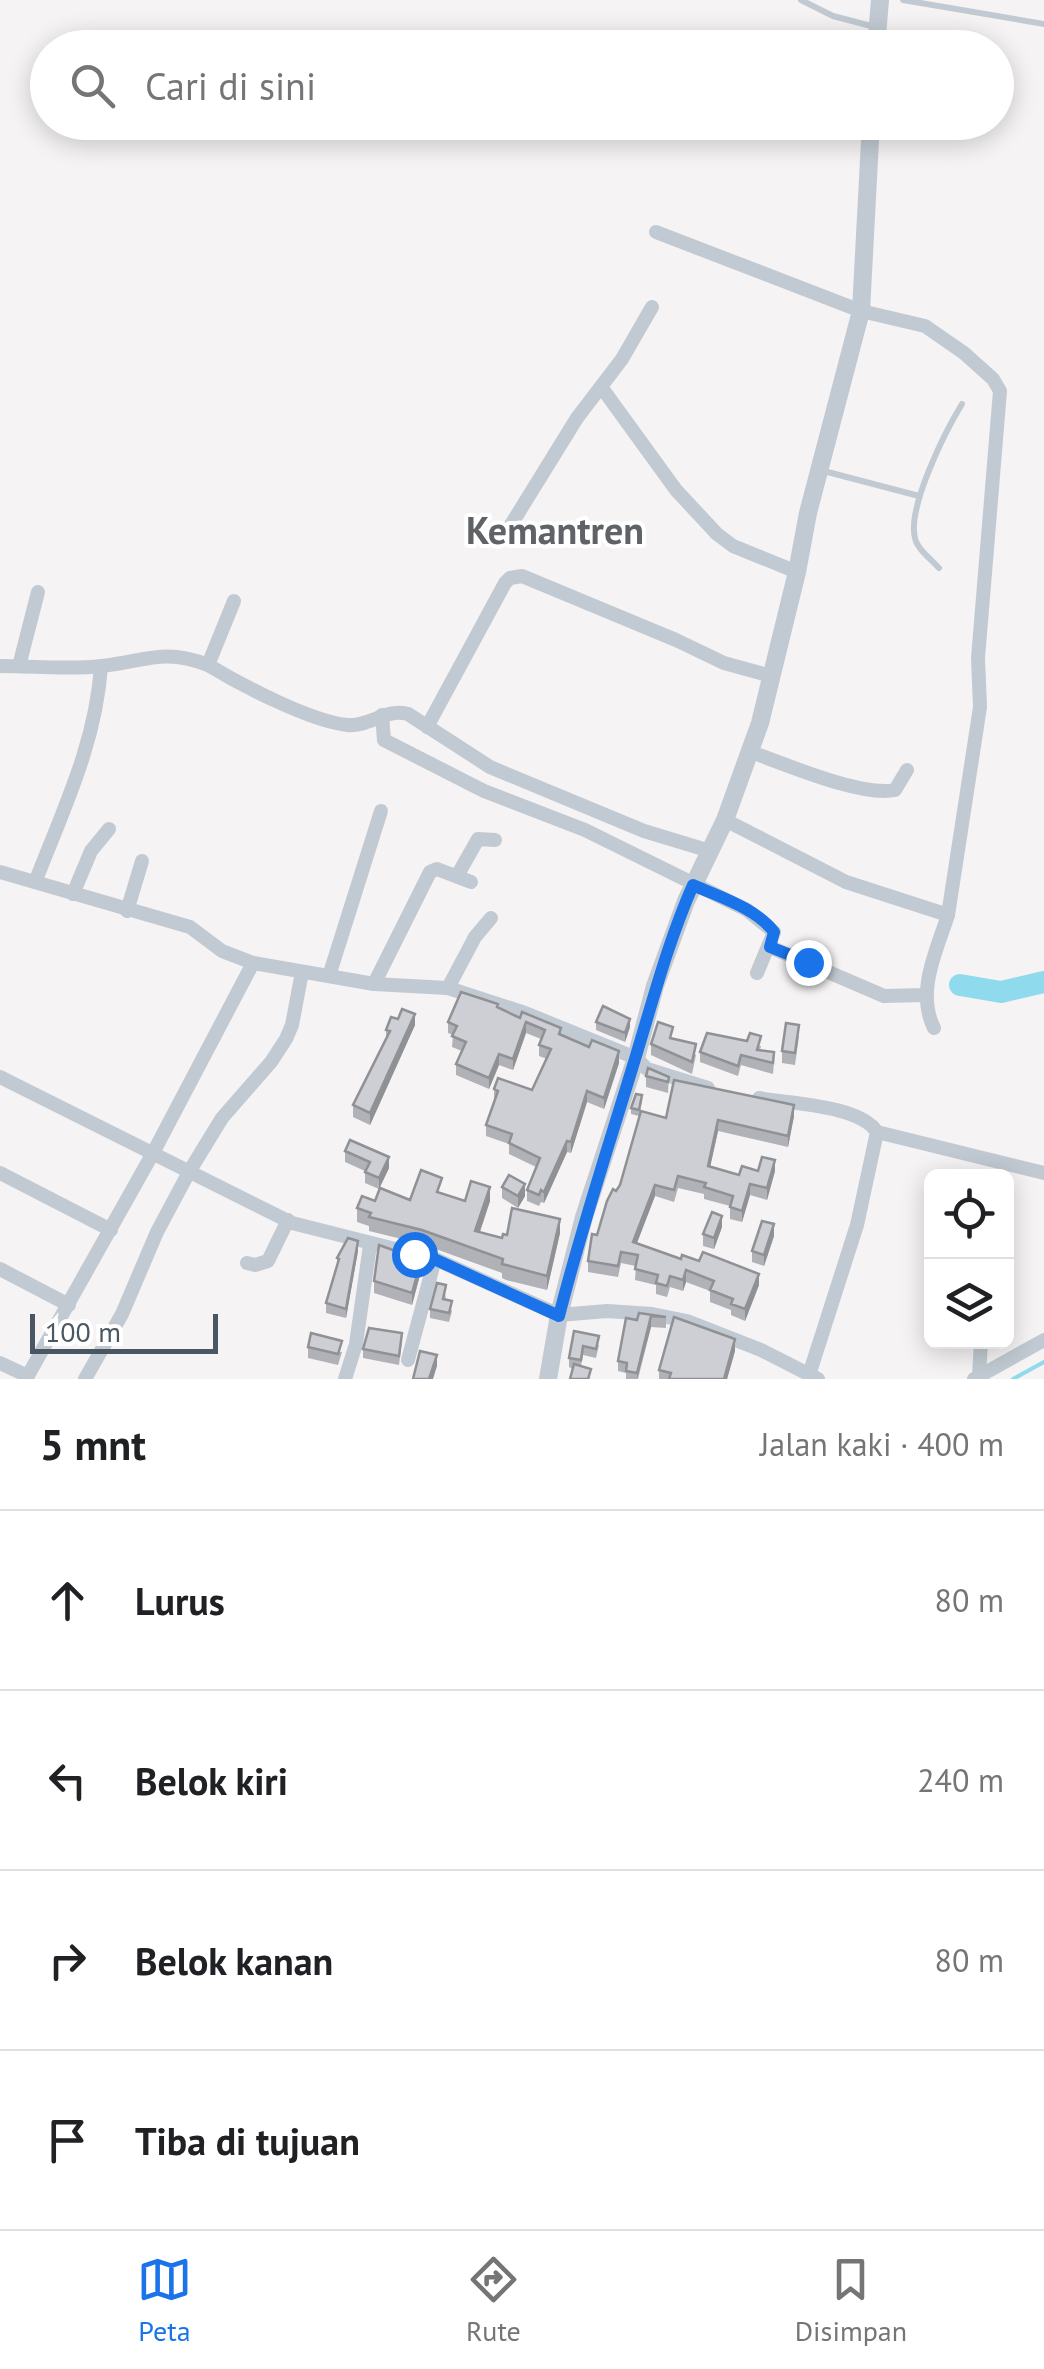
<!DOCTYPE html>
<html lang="id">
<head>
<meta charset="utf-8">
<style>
	body { margin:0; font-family:"PT Sans",sans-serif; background:#f2f2f2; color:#202124 }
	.controls { position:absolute; right:30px; bottom:30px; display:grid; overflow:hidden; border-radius:15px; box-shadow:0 5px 25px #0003 }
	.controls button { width:90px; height:90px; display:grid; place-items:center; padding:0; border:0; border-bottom:2px solid #e0e0e0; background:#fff; color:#202124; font:50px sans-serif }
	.scale { position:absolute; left:30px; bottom:25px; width:188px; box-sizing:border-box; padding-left:10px; border:5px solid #4a5661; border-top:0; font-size:28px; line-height:35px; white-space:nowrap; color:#4a5661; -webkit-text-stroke:8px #fff; paint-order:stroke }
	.stop { position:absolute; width:30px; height:30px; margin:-22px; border:8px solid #1a73e8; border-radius:50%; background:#fff }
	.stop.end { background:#1a73e8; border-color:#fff; box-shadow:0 2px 10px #0008 }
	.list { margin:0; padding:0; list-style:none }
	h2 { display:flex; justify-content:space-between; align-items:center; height:130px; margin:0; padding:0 40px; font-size:42px }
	h2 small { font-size:32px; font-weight:400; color:#757577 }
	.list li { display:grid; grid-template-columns:65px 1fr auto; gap:30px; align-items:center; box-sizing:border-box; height:180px; padding:0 40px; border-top:2px solid #e0e0e0 }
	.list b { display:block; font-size:38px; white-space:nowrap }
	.list em { font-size:32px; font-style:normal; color:#757577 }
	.icon { flex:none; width:55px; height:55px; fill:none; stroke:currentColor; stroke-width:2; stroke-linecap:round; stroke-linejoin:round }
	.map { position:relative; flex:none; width:1044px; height:1379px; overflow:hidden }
	.search { position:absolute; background:#fff; box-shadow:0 5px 25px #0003; left:30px; right:30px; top:30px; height:110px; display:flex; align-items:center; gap:25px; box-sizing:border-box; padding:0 35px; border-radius:55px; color:#757577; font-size:38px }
	.sheet { height:850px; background:#fff }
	nav { display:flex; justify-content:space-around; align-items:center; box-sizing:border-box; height:140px; border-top:2px solid #e0e0e0; background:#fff; font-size:28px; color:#757577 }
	nav a { display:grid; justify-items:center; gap:5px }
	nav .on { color:#1a73e8 }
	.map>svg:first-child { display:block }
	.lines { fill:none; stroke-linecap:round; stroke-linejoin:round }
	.stream { stroke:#90daee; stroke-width:4 }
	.river { stroke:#90daee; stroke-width:22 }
	.service { stroke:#c1cad2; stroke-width:6 }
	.minor { stroke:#c1cad2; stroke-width:14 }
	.tertiary { stroke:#c1cad2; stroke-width:18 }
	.wall { fill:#b0b2b7 }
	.shaded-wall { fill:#909195 }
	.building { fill:#cdcfd5; stroke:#909195; stroke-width:2.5 }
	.route { stroke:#1a73e8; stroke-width:12 }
	.labels { text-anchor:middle; stroke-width:8; stroke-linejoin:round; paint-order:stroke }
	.quarter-label { font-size:38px; font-weight:bold; fill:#5f6368; stroke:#fff }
</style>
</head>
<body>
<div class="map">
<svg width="1044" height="1379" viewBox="0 0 1044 1379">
	<rect width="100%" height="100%" fill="#f5f3f3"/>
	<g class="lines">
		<path class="stream" d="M1013,1379l31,-17"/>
		<path class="river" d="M960,985l41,7 43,-10"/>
		<g class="service">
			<path d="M801,0l32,16 42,11"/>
			<path d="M903,0l141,24"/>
			<path d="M820,470l99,26"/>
			<path d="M939,568c-8,-9 -22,-19 -24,-30 -8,-31 31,-108 47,-134"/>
		</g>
		<g class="minor">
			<path d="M656,232l205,79 64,15 39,27 29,26 7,12 -22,267 2,49 -32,208 -102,-33 -121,-62"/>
			<path d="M602,388l74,102 41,44 16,12 64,26"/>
			<path d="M509,528l68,-110 45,-59 30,-52"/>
			<path d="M234,601l-26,64c33,20 102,56 139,60 22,2 39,-17 61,-11l82,53 154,64 66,20"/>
			<path d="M0,666c33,0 69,4 102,0 44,-5 62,-18 106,-1"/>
			<path d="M19,666l19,-74"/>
			<path d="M382,715l2,25 100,51 101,39 162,80 27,22 -17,41"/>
			<path d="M427,727l78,-144 5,-5 12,-2 154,64 48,23 47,13"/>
			<path d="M751,752c34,12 110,45 144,38l12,-20"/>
			<path d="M0,872l190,55 32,24 31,12 121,21 74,4 77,25 111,45 11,11 61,19"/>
			<path d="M457,876l21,-37 17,1"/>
			<path d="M36,880c27,-70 60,-137 65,-214"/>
			<path d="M73,894l18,-43 18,-22"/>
			<path d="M127,911l15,-50"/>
			<path d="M770,947l114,49 42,-1"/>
			<path d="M329,976l52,-165"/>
			<path d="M374,984l56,-112 7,-3 34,13"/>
			<path d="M448,988l27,-51 16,-19"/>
			<path d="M934,1028c-18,-36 2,-76 14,-113"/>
			<path d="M0,1077l292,146 143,36 124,56 48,-4 45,3 35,7 74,29 57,29"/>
			<path d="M759,1098c32,6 100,7 118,34l-20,93 -48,150"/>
			<path d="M877,1132l167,41"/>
			<path d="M0,1173l111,57"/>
			<path d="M247,1263l8,2 13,-4 20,-41"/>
			<path d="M0,1269l69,36"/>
			<path d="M408,1360l27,-101"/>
			<path d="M0,1363l28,13"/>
			<path d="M979,1376l2,-34"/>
			<path d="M26,1379l127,-226 100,-190"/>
			<path d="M85,1379l37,-65 35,-82 32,-60 33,-54 49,-56 15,-23 6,-14 10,-53"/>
			<path d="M345,1379l11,-35 14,-99"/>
			<path d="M974,1379l70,-39"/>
		</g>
		<g class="tertiary">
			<path d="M876,48l4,-48"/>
			<path d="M548,1379l11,-64 25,-98 52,-159 19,-72 31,-85 39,-81 35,-97 37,-151 11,-59 53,-202 10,-189"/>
		</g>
	</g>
	<g class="wall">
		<path d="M498,1007l121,56 -15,46 -17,-7 -16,51 -4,-1 -23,51 -3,-1 -2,4 -12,-5v-11l9,-23 -27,-13v-10l-23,-8v-11l8,-25v-11l38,1 15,-31 -8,-3v-11l2,-6 -15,-6 -13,37 -14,-5 -10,24 -33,-14v-11l6,-13 -10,-4 1,-12 -5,-2v-11z"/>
		<path d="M398,1019l17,6 -45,100 -17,-8v-12l33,-68v-7z"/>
		<path d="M596,1022l34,5 -5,15 -29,-12z"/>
		<path d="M799,1036l-4,29 -13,-2v-12z"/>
		<path d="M673,1039l23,16 -4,19 -41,-19v-11z"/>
		<path d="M761,1046l-1,4 14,12 -1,12 -32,-9 -3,11 -38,-14v-10z"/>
		<path d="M646,1076l23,1 -1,16 -22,-6z"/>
		<path d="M642,1101l-3,15 -8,-2v-6z"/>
		<path d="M794,1116l-6,31 -70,-16 -8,35 29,9 19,-4h17l-8,29 -17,-5 -8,27 -12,-3v-13l-26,-7v-5l-26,-6 -4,14 -19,-6 -18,47 122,42 -14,36 -14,-6v-5l-21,-8v-11l-24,-9 -3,9 -13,-4 -3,10 -11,-3v-9l-21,-5 1,-14 -15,-3 -3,14 -30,-5v-11l28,-70 50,-73z"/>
		<path d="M345,1151l44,17 -10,21 -14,-6v-12l-20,-9z"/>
		<path d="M502,1187l23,9 -7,12 -16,-10z"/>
		<path d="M442,1194l23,7h25l-10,31 22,6 58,-5 -13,57 -41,-10 -4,-2v-5l-80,-29 -53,-13v-5l-12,-4v-14l18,-7 35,-1z"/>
		<path d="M722,1227l-8,22 -11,-3v-12z"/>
		<path d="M774,1236l-10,30 -12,-4v-11z"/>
		<path d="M358,1251l-12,67 -20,-5v-10l11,-36v-9z"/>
		<path d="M404,1260l16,15 -8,30 -38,-12v-12z"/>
		<path d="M446,1295l-1,5 7,11 -3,11 -19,-4v-9z"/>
		<path d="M639,1313l27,4v11l-15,-1 -13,52h-12v-6l-8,-2v-10l19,-41z"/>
		<path d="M574,1331l25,14 -3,13 -13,-3 -2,11 10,13 -22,-12v-9z"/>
		<path d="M402,1341l-3,24 -36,-7v-9z"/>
		<path d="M308,1347l34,5 -4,13 -30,-7z"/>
		<path d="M735,1351l-8,28h-68v-9z"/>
	</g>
	<g class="shaded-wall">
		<path d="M415,1014v11l-45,100v-12z"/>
		<path d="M630,1019v8l-5,15v-9z"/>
		<path d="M526,1022v11l-13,37v-11z"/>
		<path d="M619,1051v12l-15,46v-11z"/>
		<path d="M499,1054v11l-10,24v-11z"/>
		<path d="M587,1091v11l-16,51v-11z"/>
		<path d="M794,1105v11l-6,31v-11z"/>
		<path d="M718,1120v11l-10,46v-11z"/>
		<path d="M567,1141v11l-23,51v-11z"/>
		<path d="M389,1157v11l-10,21v-11z"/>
		<path d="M775,1160v11l-8,29v-12z"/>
		<path d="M525,1184v12l-7,12v-12z"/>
		<path d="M750,1184v11l-8,27v-11z"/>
		<path d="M655,1185v11l-22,57v-11z"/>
		<path d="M490,1187v14l-15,45v-15z"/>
		<path d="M722,1216v11l-8,22v-11z"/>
		<path d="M560,1219v14l-13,57v-14z"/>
		<path d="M774,1224v12l-10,30v-11z"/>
		<path d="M358,1241v10l-12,67v-9z"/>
		<path d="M420,1264v11l-8,30v-12z"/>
		<path d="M686,1270v12l-3,9v-11z"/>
		<path d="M759,1274v11l-14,36v-12z"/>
		<path d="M651,1316v11l-14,52v-6z"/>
		<path d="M735,1339v12l-8,28h-3z"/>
		<path d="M437,1355v11l-4,13h-4z"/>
	</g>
	<g class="building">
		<path d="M461,992l37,12 -1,3 23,11 2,-6 39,16 -2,6 30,13 3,-7 27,11 -15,47 -17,-7 -16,51 -4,-1 -23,51 -3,-2 -2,5 -12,-5 13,-32 -31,-15 3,-9 -26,-9 12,-34 -4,-2 4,-11 34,12 19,-41 -12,-4 6,-15 -19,-8 -13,37 -14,-5 -10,24 -33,-14 10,-22 -14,-6 5,-10 -9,-4z"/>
		<path d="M603,1006l27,13 -5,14 -29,-11z"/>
		<path d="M402,1009l13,5 -45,99 -17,-8 37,-74 -4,-1 5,-13 7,2z"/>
		<path d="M658,1022l15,5 -3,11 26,6 -4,18 -41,-18z"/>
		<path d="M786,1023l13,2 -4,28 -13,-2z"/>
		<path d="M707,1033l40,8 3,-8 11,3 -4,14 17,2 -1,11 -32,-8 -3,11 -38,-14z"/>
		<path d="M648,1068l21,9 -1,5 -22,-6z"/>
		<path d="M674,1080l120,25 -6,31 -70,-16 -10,46 31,9 3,-9 16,5 4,-14 13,3 -8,28 -17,-4 -8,27 -12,-4 3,-11 -29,-9 2,-4 -28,-7 -4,14 -19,-5 -22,57 48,17 1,-4 17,6 4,-9 56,22 -14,35 -14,-5 2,-5 -23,-9 4,-9 -28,-11 -3,10 -13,-4 -3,10 -11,-3 2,-8 -23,-6 3,-14 -17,-3 -3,14 -30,-5 4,-27 5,1 10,-34 6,-12 3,2 4,-6 21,-74 25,7z"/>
		<path d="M636,1094l6,1 -3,15 -8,-2z"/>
		<path d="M350,1140l39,17 -10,21 -14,-6 5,-10 -25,-11z"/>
		<path d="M421,1170l21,8 -5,14 28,9 6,-20 19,6 -15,44 27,7 1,-4 4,1 5,-27 48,11 -13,57 -41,-11 -4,-1 1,-5 -81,-29 -53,-13 2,-4 -14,-5 5,-12 13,5 5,-13 30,12z"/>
		<path d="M509,1175l16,9 -7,12 -16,-9z"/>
		<path d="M712,1212l10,4 -8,22 -11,-4z"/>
		<path d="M762,1221l12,3 -10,31 -12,-4z"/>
		<path d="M348,1238l10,3 -12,68 -20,-6 13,-44 -2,-1z"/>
		<path d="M379,1245l25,9 -1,6 17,4 -8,29 -38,-12z"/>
		<path d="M437,1283l9,2 -3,14 9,2 -3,12 -19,-4z"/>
		<path d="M639,1313l27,4 -15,-1 -14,57 -11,-2 1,-8 -9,-2 8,-43 11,2z"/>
		<path d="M674,1317l61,22 -11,40h-55l2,-6 -12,-3z"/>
		<path d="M369,1328l33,5 -3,23 -36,-7z"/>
		<path d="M574,1331l25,5 -3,13 -13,-3 -2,14 -12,-2z"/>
		<path d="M311,1333l31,8 -4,13 -30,-7z"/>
		<path d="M420,1351l17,4 -8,24h-16z"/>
		<path d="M574,1364l17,5 -3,10h-18z"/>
	</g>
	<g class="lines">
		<path class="route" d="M414,1254l20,5 125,57c22,-87 50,-171 76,-257 18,-59 33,-117 58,-174 26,12 63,23 81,47l-4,15 38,15"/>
	</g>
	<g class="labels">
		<g class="quarter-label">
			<text x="555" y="544">Kemantren</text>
		</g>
	</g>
</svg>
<div class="controls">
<button><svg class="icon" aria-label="locate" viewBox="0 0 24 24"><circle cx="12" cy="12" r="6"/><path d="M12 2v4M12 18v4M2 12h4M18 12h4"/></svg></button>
<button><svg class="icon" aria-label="layers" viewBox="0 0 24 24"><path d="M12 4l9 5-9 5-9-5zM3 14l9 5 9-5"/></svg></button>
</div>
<div class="scale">100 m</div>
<div class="stop" style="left:414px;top:1254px"></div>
<div class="stop end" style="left:808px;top:962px"></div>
<div class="search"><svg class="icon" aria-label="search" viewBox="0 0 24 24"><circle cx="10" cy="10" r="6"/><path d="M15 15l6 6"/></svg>Cari di sini</div>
</div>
<section class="sheet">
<h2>5 mnt<small>Jalan kaki · 400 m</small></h2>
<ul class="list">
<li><svg class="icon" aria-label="ahead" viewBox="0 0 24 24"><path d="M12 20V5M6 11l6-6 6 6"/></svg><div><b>Lurus</b></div><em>80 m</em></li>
<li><svg class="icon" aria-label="left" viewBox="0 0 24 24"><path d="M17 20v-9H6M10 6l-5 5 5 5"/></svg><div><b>Belok kiri</b></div><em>240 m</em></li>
<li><svg class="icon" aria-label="right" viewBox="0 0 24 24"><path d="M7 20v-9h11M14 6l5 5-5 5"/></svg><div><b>Belok kanan</b></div><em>80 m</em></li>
<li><svg class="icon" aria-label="arrive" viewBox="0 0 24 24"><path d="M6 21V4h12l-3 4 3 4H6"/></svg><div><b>Tiba di tujuan</b></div></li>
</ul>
</section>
<nav>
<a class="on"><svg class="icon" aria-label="map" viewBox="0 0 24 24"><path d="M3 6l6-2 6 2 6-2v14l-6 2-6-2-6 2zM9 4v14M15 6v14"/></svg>Peta</a>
<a><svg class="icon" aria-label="directions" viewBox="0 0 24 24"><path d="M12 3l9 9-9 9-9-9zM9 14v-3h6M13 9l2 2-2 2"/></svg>Rute</a>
<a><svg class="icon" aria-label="saved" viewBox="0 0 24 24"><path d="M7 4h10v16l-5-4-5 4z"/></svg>Disimpan</a>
</nav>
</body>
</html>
